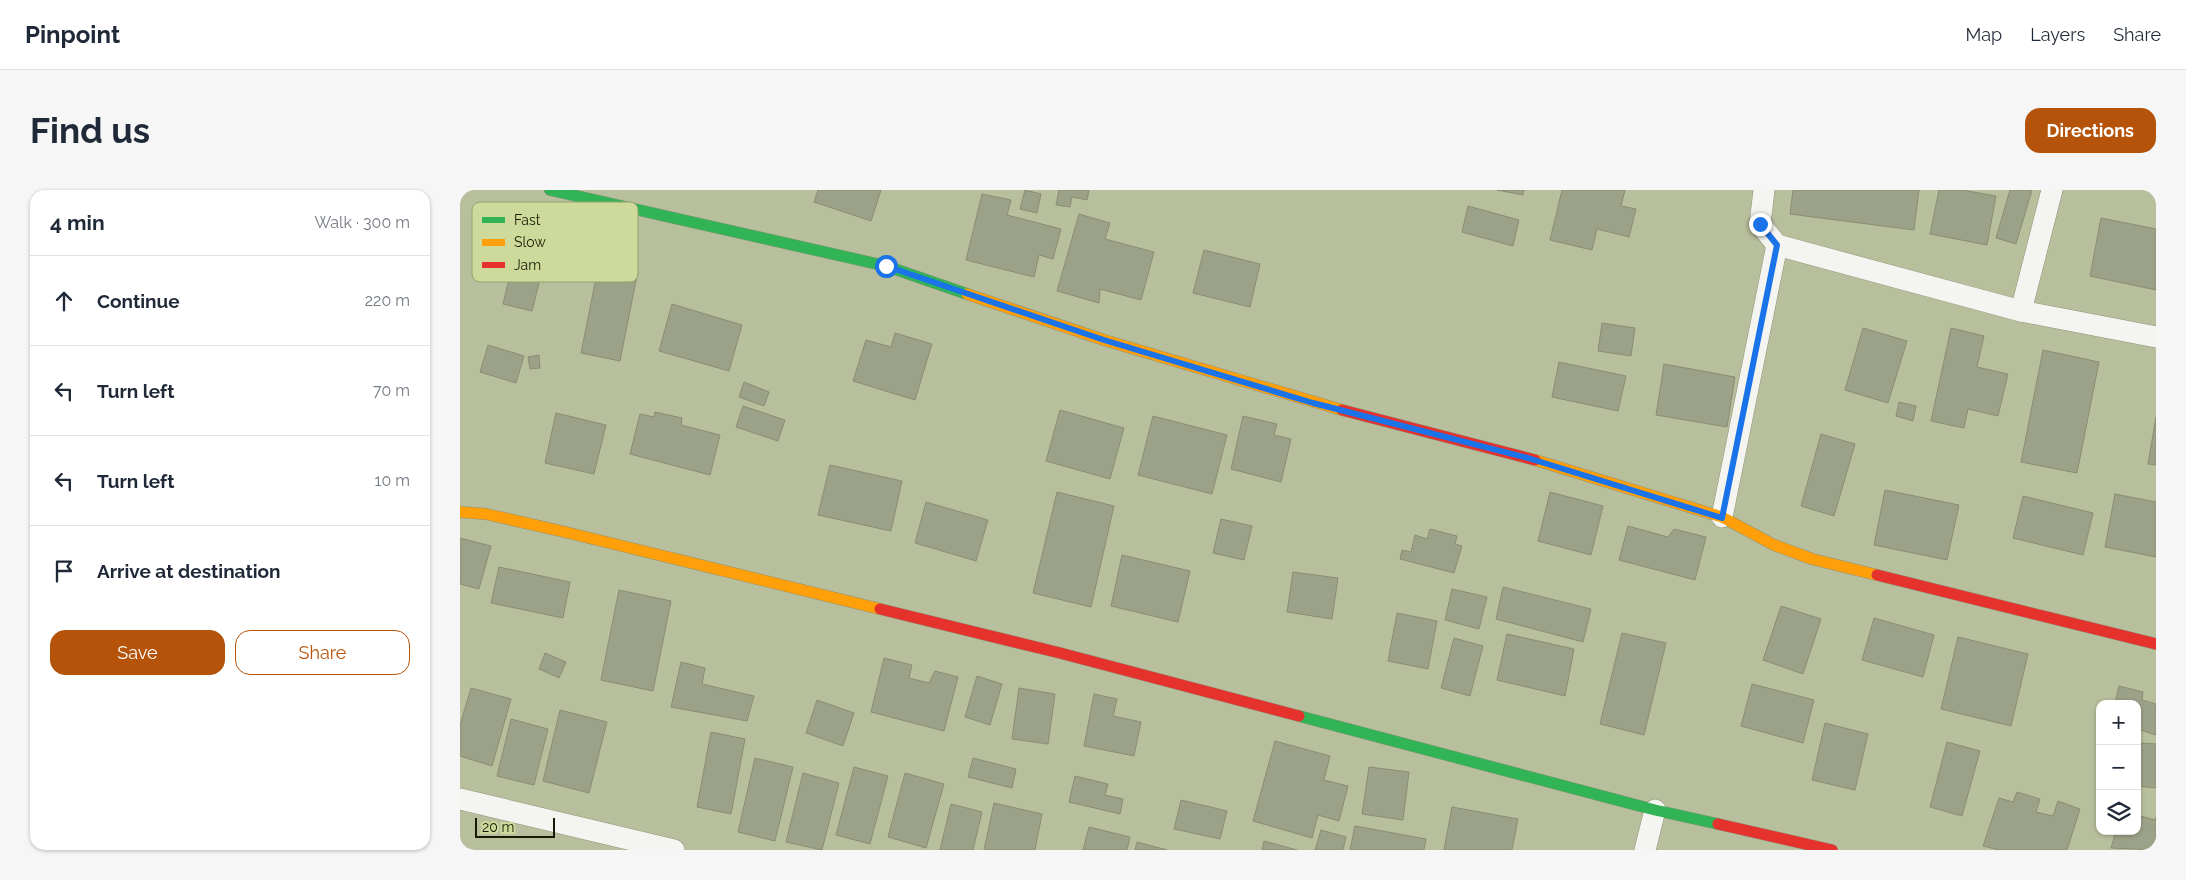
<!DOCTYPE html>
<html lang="en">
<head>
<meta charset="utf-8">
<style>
	body { margin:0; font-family:Raleway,sans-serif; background:#f6f6f7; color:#1f2937 }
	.controls { position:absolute; right:15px; bottom:15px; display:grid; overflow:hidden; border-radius:10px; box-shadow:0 1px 4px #0004 }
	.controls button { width:45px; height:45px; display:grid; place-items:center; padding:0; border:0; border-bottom:1px solid #e0e1e3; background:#fff; color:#1f2937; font:25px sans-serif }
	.scale { position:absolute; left:15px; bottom:12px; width:80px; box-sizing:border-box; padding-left:5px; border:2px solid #171b04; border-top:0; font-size:14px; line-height:18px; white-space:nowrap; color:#171b04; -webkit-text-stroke:4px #cdda9b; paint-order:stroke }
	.stop { position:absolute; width:15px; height:15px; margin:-11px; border:4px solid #1a73e8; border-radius:50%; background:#fff }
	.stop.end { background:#1a73e8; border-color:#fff; box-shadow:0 1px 5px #0008 }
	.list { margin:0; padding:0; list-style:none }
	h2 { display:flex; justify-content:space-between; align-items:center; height:65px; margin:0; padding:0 20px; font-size:21px }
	h2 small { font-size:16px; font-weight:400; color:#747a83 }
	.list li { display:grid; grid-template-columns:32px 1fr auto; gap:15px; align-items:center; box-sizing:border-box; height:90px; padding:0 20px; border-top:1px solid #e0e1e3 }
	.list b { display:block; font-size:19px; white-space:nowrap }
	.list em { font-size:16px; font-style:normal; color:#747a83 }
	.actions { display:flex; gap:10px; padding:15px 20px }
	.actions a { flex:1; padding:11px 0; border:1px solid #b45309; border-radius:15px; text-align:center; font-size:18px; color:#b45309 }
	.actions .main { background:#b45309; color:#fff }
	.icon { flex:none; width:28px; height:28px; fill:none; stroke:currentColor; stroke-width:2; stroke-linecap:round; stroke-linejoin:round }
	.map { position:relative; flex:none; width:1696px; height:660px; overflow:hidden; border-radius:15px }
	header { display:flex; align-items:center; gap:30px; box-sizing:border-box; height:70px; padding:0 25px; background:#fff; border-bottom:1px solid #e0e1e3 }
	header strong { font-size:24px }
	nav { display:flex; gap:28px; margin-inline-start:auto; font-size:18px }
	.intro { display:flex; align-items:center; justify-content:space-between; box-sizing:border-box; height:120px; padding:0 30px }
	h1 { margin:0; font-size:35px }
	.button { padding:12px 22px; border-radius:15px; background:#b45309; color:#fff; font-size:18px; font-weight:700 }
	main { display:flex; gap:30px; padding:0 30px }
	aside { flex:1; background:#fff; border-radius:15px; box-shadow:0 1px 4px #0004 }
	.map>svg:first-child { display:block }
	.building { fill:#9ca288; stroke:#898e73 }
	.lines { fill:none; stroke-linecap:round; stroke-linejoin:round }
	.street-casing { stroke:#8e9479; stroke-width:22 }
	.fast-casing { stroke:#8e9479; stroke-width:12 }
	.slow-casing { stroke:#8e9479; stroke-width:12 }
	.jam-casing { stroke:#8e9479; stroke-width:12 }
	.street { stroke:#f4f5f0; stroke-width:21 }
	.fast { stroke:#30b455; stroke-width:11 }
	.slow { stroke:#ff9f0a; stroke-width:11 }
	.jam { stroke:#e5322d; stroke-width:11 }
	.route { stroke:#1a73e8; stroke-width:6 }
	.key { fill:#cdda9b; stroke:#96a16e; stroke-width:1 }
	.key-label { font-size:14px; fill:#171b04 }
</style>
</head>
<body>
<header>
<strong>Pinpoint</strong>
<nav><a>Map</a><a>Layers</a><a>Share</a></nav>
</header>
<div class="intro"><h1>Find us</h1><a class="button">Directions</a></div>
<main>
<aside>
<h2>4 min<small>Walk · 300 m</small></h2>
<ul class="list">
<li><svg class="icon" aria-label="ahead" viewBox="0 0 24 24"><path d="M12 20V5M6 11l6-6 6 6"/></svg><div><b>Continue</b></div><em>220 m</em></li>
<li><svg class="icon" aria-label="left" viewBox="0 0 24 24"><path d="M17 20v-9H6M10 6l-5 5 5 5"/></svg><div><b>Turn left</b></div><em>70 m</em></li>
<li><svg class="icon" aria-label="left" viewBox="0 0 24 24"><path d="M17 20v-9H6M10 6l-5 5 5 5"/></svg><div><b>Turn left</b></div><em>10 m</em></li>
<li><svg class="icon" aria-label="arrive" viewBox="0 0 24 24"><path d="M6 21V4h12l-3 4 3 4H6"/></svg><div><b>Arrive at destination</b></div></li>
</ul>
<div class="actions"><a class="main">Save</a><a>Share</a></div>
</aside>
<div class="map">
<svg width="1696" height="660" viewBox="0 0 1696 660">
	<rect width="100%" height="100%" fill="#b8bf9d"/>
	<g class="building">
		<path d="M358,0h63l-10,31 -57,-19z"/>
		<path d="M565,0l16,4 -4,19 -17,-4z"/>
		<path d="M599,0h30l-2,10 -15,-3 -2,10 -14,-2z"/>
		<path d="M1037,0h27l-1,5z"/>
		<path d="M1102,0h63l-4,16 15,3 -7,28 -32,-8 -5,21 -42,-10z"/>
		<path d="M1333,0h126l-5,40 -124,-16z"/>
		<path d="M1479,0h23l34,6 -9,49 -57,-11z"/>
		<path d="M1550,0h22l-16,54 -20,-6z"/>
		<path d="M522,4l29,6 -4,15 54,14 -8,30 -14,-4 -5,22 -68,-17z"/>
		<path d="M1008,16l51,14 -6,26 -51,-14z"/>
		<path d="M619,24l31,9 -5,16 49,13 -13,48 -41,-11 -1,14 -42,-12z"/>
		<path d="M1641,28l55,11v61l-66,-14z"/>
		<path d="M62,34l30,8 -20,79 -29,-7z"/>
		<path d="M744,60l56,14 -10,43 -57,-14z"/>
		<path d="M138,78l39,8 -17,85 -39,-8z"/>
		<path d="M212,114l70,21 -13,46 -70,-20z"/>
		<path d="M1142,133l33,5 -4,28 -33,-5z"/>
		<path d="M1403,138l44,13 -19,62 -43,-13z"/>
		<path d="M1491,138l33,8 -7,31 31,7 -10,42 -30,-7 -4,19 -33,-7z"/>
		<path d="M435,143l37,11 -17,56 -62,-19 13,-41 25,7z"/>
		<path d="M28,155l36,11 -8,27 -36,-11z"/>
		<path d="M1583,160l56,12 -22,111 -56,-11z"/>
		<path d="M79,165l1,13 -10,1 -2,-12z"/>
		<path d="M1099,172l67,14 -8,35 -66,-14z"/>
		<path d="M1204,174l71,13 -8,50 -71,-12z"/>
		<path d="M284,192l25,10 -5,14 -25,-9z"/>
		<path d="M1439,212l17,4 -3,15 -17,-5z"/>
		<path d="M283,216l42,14 -7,21 -42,-14z"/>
		<path d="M600,220l64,18 -14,51 -64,-18z"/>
		<path d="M195,222l27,6 -1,7 39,10 -10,40 -80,-21 10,-40 14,3z"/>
		<path d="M96,223l50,12 -12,49 -49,-11z"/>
		<path d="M693,226l74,19 -15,59 -74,-19z"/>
		<path d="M783,226l34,8 -3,11 17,4 -10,43 -50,-13z"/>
		<path d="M1696,227v48l-8,-1z"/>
		<path d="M1361,244l34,10 -21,72 -33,-10z"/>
		<path d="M370,275l72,16 -11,50 -73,-16z"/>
		<path d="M1425,300l74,15 -12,55 -73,-15z"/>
		<path d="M597,302l57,14 -23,101 -58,-14z"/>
		<path d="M1090,302l53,14 -12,49 -53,-14z"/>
		<path d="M1655,304l41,8v55l-51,-10z"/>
		<path d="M1563,306l70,17 -10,42 -70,-17z"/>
		<path d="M466,312l62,18 -12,41 -61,-18z"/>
		<path d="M761,329l31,7 -8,34 -31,-7z"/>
		<path d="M1168,336l40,11 6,-8 32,8 -11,43 -76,-20z"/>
		<path d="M970,339l27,7 -2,8 7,2 -8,27 -54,-14 2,-9 9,2 4,-17 12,4z"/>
		<path d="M0,348l31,8 -12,43 -19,-5z"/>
		<path d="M662,365l68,16 -12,51 -67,-16z"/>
		<path d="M39,377l71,15 -7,36 -72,-15z"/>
		<path d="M833,382l45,6 -6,41 -45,-7z"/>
		<path d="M1043,397l88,22 -8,33 -87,-23z"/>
		<path d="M992,399l35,8 -8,32 -34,-9z"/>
		<path d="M159,400l52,11 -18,90 -52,-11z"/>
		<path d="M1321,416l40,13 -18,55 -40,-14z"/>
		<path d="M937,423l40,8 -9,48 -40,-8z"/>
		<path d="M1414,428l60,17 -11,42 -61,-17z"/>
		<path d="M1162,443l44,10 -22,92 -44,-11z"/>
		<path d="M1047,444l67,15 -9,47 -68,-16z"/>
		<path d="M1498,447l70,17 -17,72 -70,-17z"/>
		<path d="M994,448l29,8 -13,50 -29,-8z"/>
		<path d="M85,463l21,9 -7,16 -20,-9z"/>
		<path d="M424,468l28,7 -3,13 20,5 6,-12 23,6 -14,54 -73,-19z"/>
		<path d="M221,472l24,6 -3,16 52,12 -7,25 -76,-14z"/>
		<path d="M517,486l25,8 -12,41 -25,-8z"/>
		<path d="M1292,494l62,16 -11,43 -62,-17z"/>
		<path d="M1659,496l24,6 -1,8 14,4v31l-19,-6v-25h-22z"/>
		<path d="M11,498l40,11 -19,67 -32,-10v-31z"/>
		<path d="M559,498l36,6 -7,50 -36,-5z"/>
		<path d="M634,504l23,5 -4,17 28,6 -7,34 -50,-10z"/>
		<path d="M357,510l37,13 -11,33 -37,-13z"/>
		<path d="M100,520l47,12 -18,71 -46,-12z"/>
		<path d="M51,529l37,10 -14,56 -37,-9z"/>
		<path d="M1365,533l43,11 -13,56 -43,-10z"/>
		<path d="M251,542l34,7 -14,75 -34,-7z"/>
		<path d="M815,551l55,15 -6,24 24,6 -9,35 -21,-6 -6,23 -59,-17z"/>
		<path d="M1487,552l33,9 -18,65 -32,-9z"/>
		<path d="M1679,553l17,1v44l-19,-2z"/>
		<path d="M295,568l38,9 -18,74 -37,-9z"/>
		<path d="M513,568l43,11 -4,19 -44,-11z"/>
		<path d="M394,577l34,9 -18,68 -34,-9z"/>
		<path d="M909,577l40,5 -6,48 -41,-6z"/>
		<path d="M343,583l36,10 -17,67 -36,-8z"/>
		<path d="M445,583l39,11 -18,64 -38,-11z"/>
		<path d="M615,586l33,8 -3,11 18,4 -3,15 -51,-12z"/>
		<path d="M1557,602l23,7 -4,13 17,4 5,-15 22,8 -13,41h-68l-16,-4 16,-48 14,4z"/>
		<path d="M721,610l46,11 -7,28 -46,-10z"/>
		<path d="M534,613l48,11 -7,36h-51z"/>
		<path d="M491,614l31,8 -9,38h-33z"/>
		<path d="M992,617l66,12 -6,31h-68z"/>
		<path d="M1677,625l18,5 1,-3v33l-45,-2 5,-17h21z"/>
		<path d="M895,636l71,13 -2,11h-74z"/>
		<path d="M629,637l41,10 -3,13h-44z"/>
		<path d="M861,640l25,7 -3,13h-28z"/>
		<path d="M804,651l33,9h-35z"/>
		<path d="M677,652l30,8h-32z"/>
	</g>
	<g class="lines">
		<g class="street-casing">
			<g id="street">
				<path d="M1304,0l-4,34 17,21 244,66 135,26"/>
				<path d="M1561,121l31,-121"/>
				<path d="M1262,327l55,-272"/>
				<path d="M0,609l214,51"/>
				<path d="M1185,660l10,-40"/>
			</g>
		</g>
		<g class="fast-casing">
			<g id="fast">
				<path d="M90,0l336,76 81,28"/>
				<path d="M839,526l356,94 63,14"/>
			</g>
		</g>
		<g class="slow-casing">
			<g id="slow">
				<path d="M507,104l137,46 238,70"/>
				<path d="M1075,270l187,57 52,28 38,14 65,16"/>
				<path d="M0,322l26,2 79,18 315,77"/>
			</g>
		</g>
		<g class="jam-casing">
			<g id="jam">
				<path d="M882,220l193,50"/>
				<path d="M1417,385l279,69"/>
				<path d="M420,419l180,44 239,63"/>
				<path d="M1258,634l114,26"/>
			</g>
		</g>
		<use href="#street" class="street"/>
		<use href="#fast" class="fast"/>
		<use href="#slow" class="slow"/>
		<use href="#jam" class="jam"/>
	</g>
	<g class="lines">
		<path class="route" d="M426,76l218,74 209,63 215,55 194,60 55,-273 -17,-21"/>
	</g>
	<rect x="12" y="12" width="166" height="80" rx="8" class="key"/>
	<rect x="22" y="27" width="23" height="6" fill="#30b455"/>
	<rect x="22" y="49" width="23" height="7" fill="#ff9f0a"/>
	<rect x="22" y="72" width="23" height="6" fill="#e5322d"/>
	<g class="key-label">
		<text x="54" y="35">Fast</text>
		<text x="54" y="57">Slow</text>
		<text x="54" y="80">Jam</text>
	</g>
</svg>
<div class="controls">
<button>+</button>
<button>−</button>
<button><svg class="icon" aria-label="layers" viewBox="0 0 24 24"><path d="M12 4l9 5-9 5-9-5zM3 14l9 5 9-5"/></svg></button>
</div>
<div class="scale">20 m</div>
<div class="stop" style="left:426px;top:76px"></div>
<div class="stop end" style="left:1300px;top:34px"></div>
</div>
</main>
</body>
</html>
